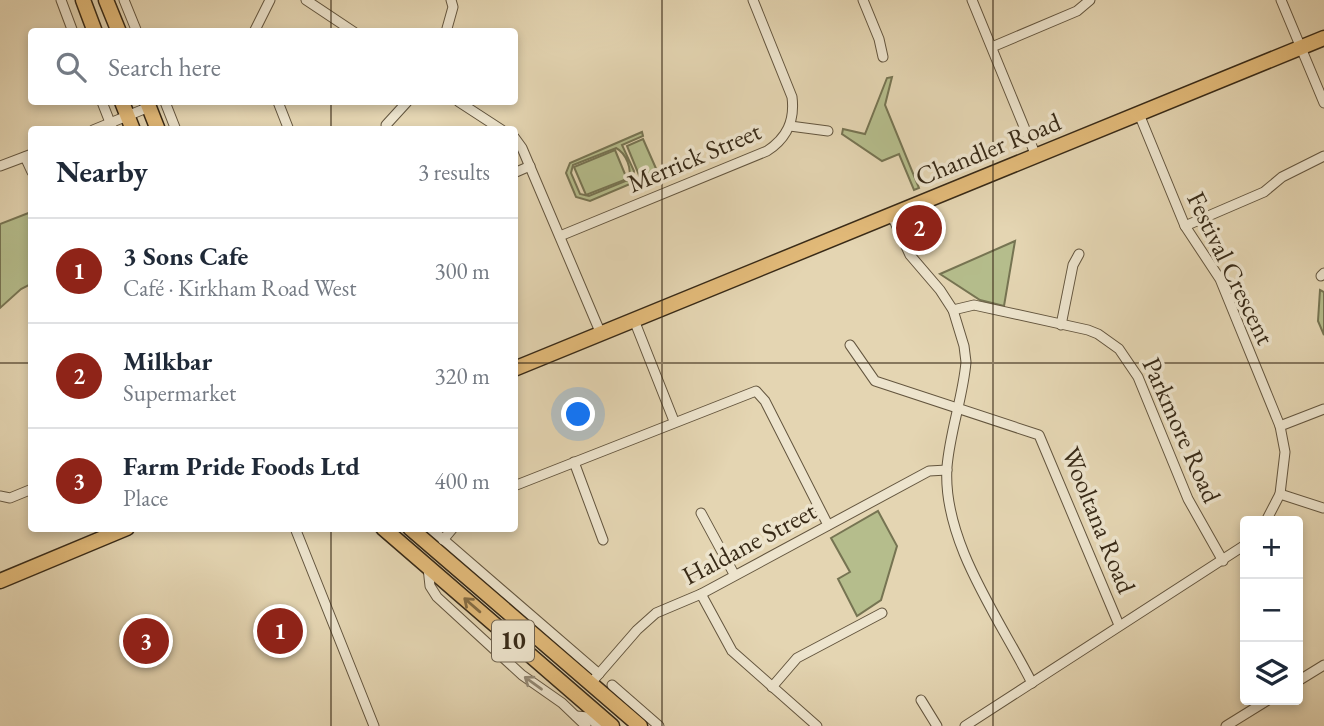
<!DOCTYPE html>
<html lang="en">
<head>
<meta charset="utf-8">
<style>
	body { margin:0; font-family:"EB Garamond",serif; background:#f2f2f3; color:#1f2937 }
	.controls { position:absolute; right:21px; bottom:21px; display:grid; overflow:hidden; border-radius:7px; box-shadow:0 4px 10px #0003 }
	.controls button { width:63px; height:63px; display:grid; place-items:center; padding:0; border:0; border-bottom:2px solid #e0e1e3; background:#fff; color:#1f2937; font:35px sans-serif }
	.you { position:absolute; left:579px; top:415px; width:24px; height:24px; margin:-18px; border:5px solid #fff; border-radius:50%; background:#1a73e8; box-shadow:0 0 0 10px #1a73e833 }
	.badge { display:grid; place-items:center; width:46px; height:46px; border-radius:50%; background:#8f2418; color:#fff; font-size:23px; font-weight:700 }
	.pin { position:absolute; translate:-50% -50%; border:4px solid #fff; box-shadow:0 2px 7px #0006 }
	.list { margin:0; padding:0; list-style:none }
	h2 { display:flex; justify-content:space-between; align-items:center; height:91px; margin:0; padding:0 28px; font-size:30px }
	h2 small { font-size:23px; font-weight:400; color:#747a83 }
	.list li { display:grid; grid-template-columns:46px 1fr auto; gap:21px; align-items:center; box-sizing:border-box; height:105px; padding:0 28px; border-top:2px solid #e0e1e3 }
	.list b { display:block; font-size:26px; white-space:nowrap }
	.list p { margin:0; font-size:23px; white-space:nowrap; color:#747a83 }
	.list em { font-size:23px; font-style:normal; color:#747a83 }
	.icon { flex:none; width:38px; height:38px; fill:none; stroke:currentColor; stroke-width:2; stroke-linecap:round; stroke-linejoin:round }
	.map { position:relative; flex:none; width:1324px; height:726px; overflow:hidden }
	.search { position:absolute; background:#fff; box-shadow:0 4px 10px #0003; left:28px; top:28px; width:490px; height:77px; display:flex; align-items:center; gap:18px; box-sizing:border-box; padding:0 24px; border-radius:7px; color:#747a83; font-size:26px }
	.panel { position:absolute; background:#fff; box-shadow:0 4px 10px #0003; left:28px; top:126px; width:490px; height:406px; border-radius:7px }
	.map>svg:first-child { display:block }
	.green { fill:#b5bd8c; stroke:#767452; stroke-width:2; fill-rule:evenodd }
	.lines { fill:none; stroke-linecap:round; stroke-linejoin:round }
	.street-casing { stroke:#63553e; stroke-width:11 }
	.primary-casing { stroke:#382a17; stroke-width:17 }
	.street { stroke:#ede4cd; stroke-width:9 }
	.primary { stroke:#e2ba79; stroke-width:14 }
	.oneway { stroke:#846b43 }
	.oneway2 { stroke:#928772 }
	.grid { fill:none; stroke:#382a17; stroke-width:2; stroke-opacity:0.55 }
	.labels { text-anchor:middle; stroke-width:7; stroke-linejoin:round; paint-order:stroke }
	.shield { fill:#ede4cd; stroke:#6e624e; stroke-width:2 }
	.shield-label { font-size:24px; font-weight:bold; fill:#382a17 }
	.street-label { font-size:26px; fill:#382a17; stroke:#ede4cd }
</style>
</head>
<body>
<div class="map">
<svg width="1324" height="726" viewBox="0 0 1324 726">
	<rect width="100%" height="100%" fill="#e4d5b2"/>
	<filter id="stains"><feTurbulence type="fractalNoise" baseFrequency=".00286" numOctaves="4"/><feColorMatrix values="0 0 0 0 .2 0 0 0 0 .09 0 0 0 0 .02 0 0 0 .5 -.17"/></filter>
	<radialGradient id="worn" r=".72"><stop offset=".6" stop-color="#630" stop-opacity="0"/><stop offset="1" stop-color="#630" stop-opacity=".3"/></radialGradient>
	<g class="green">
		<path d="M892,77l-7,28 34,83 -5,2 -15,-36 -17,7 -40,-27 1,-5 22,5 22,-56z"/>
		<path d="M642,132l1,4 -21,9 12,26 -4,13 -40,17 -14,-4 -10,-24 4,-10zM616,148c10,5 17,22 12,32l-39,16 -9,-2 -9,-21 2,-8z"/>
		<path d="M643,139l15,34 -17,7 -14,-34z"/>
		<path d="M615,150l12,29 -41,16 -12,-28z"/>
		<path d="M31,212v72l-10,5 -21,19v-84z"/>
		<path d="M1015,241l-11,65 -24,-6 -40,-26z"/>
		<path d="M1320,290l4,2v43l-6,-14z"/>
		<path d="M878,511l19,35 -16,54 -24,16 -19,-37 12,-7 -19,-34z"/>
	</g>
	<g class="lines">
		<g class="street-casing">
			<g id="street">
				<path d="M61,0l12,32"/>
				<path d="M124,0l13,32"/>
				<path d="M306,0l48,32"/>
				<path d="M863,0l16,39 4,18"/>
				<path d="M972,0l64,156"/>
				<path d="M1281,0l43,103"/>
				<path d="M254,32l16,-32"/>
				<path d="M446,32l7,-25 -2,-7"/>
				<path d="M992,47l85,-36 13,-11"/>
				<path d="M102,102l11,28"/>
				<path d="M165,102l11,28"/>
				<path d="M278,102l11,28"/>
				<path d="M459,102l43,28"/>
				<path d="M1139,114l46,112 35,53 60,147 5,26 -5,42 -14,27"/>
				<path d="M386,125l21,-23"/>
				<path d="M790,126l38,5"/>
				<path d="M93,130l56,-23"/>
				<path d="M514,137l8,11 79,186"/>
				<path d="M25,157l7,15"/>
				<path d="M0,166l32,-12"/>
				<path d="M514,173l16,-7"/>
				<path d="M892,216l18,39 30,35 13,20 21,-5 114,25 10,4 21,15 19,28 50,122 35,62"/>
				<path d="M1185,226l79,-34 18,-15 42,-21"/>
				<path d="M560,236l207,-85c20,-13 28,-30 25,-54l-39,-97"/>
				<path d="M1321,276l3,-3"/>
				<path d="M953,310l11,36 2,16c-3,35 -16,69 -19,105 -5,74 52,151 85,216"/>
				<path d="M634,320l40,101"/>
				<path d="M1061,325l12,-60 6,-11"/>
				<path d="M850,345l25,36 164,54 80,190"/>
				<path d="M1280,426l44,-17"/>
				<path d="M574,462l29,78"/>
				<path d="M514,486l242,-95 9,10 63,124"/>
				<path d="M1280,494l43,14"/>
				<path d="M0,496l10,2 22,-9"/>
				<path d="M701,513l33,61"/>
				<path d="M295,528l79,198"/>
				<path d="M430,528l169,146"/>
				<path d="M443,540l10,-12"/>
				<path d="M428,568l2,18 7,11 85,78 40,28 24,23"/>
				<path d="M701,594l31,57 85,75"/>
				<path d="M1298,681l26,-16"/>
				<path d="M591,683l46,-53 19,-17 45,-19 228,-123 18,-1"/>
				<path d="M612,685l47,41"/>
				<path d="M772,687l25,-29 85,-45"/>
				<path d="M921,700l16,26"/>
				<path d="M576,716l12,1 11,9"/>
				<path d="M965,726l280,-181"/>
				<path d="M1226,726l42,-26"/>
			</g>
		</g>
		<g class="primary-casing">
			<g id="primary">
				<path d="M83,0l12,32"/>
				<path d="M106,0l13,32"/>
				<path d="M122,102l11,28"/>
				<path d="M147,102l11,28"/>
				<path d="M514,369l810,-331"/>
				<path d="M383,528l229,198"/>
				<path d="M410,528l230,198"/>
				<path d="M0,581l127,-53"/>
			</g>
		</g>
		<use href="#street" class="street"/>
		<use href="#primary" class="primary"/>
	</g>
	<defs><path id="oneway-shaft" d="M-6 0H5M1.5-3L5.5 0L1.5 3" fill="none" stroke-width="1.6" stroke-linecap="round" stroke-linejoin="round" transform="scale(1.75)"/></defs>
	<use class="oneway" href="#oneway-shaft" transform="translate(472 605) rotate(-139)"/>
	<use class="oneway2" href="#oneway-shaft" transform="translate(533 683) rotate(-144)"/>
	<path class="grid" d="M331,0v32M662,0v726M993,0v726M331,102v28M0,363h32M514,363h810M331,528v198"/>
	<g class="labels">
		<rect class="shield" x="492" y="620.5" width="42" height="41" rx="5"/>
		<g class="shield-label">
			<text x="513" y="649">10</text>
		</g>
		<g class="street-label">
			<text transform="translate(988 149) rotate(-22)" y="9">Chandler Road</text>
			<text transform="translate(694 157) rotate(-23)" y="9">Merrick Street</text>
			<text transform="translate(1231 268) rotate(64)" y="9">Festival Crescent</text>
			<text transform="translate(1182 430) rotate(66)" y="9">Parkmore Road</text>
			<text transform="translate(1099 520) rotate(68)" y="9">Wooltana Road</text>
			<text transform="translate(749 543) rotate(-28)" y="9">Haldane Street</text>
		</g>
	</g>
	<rect width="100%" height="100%" filter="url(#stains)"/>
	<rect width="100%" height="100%" fill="url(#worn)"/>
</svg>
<div class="controls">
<button>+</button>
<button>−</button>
<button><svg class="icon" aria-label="layers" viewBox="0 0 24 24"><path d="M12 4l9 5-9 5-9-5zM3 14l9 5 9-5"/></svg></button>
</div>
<div class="you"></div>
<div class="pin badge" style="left:280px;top:631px">1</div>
<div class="pin badge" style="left:919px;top:228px">2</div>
<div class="pin badge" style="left:146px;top:641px">3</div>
<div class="search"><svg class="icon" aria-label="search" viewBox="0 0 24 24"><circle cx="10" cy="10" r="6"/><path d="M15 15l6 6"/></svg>Search here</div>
<section class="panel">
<h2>Nearby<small>3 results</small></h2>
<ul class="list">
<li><span class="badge">1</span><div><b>3 Sons Cafe</b><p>Café · Kirkham Road West</p></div><em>300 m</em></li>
<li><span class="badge">2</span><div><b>Milkbar</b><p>Supermarket</p></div><em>320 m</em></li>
<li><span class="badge">3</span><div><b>Farm Pride Foods Ltd</b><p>Place</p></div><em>400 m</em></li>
</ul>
</section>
</div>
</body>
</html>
